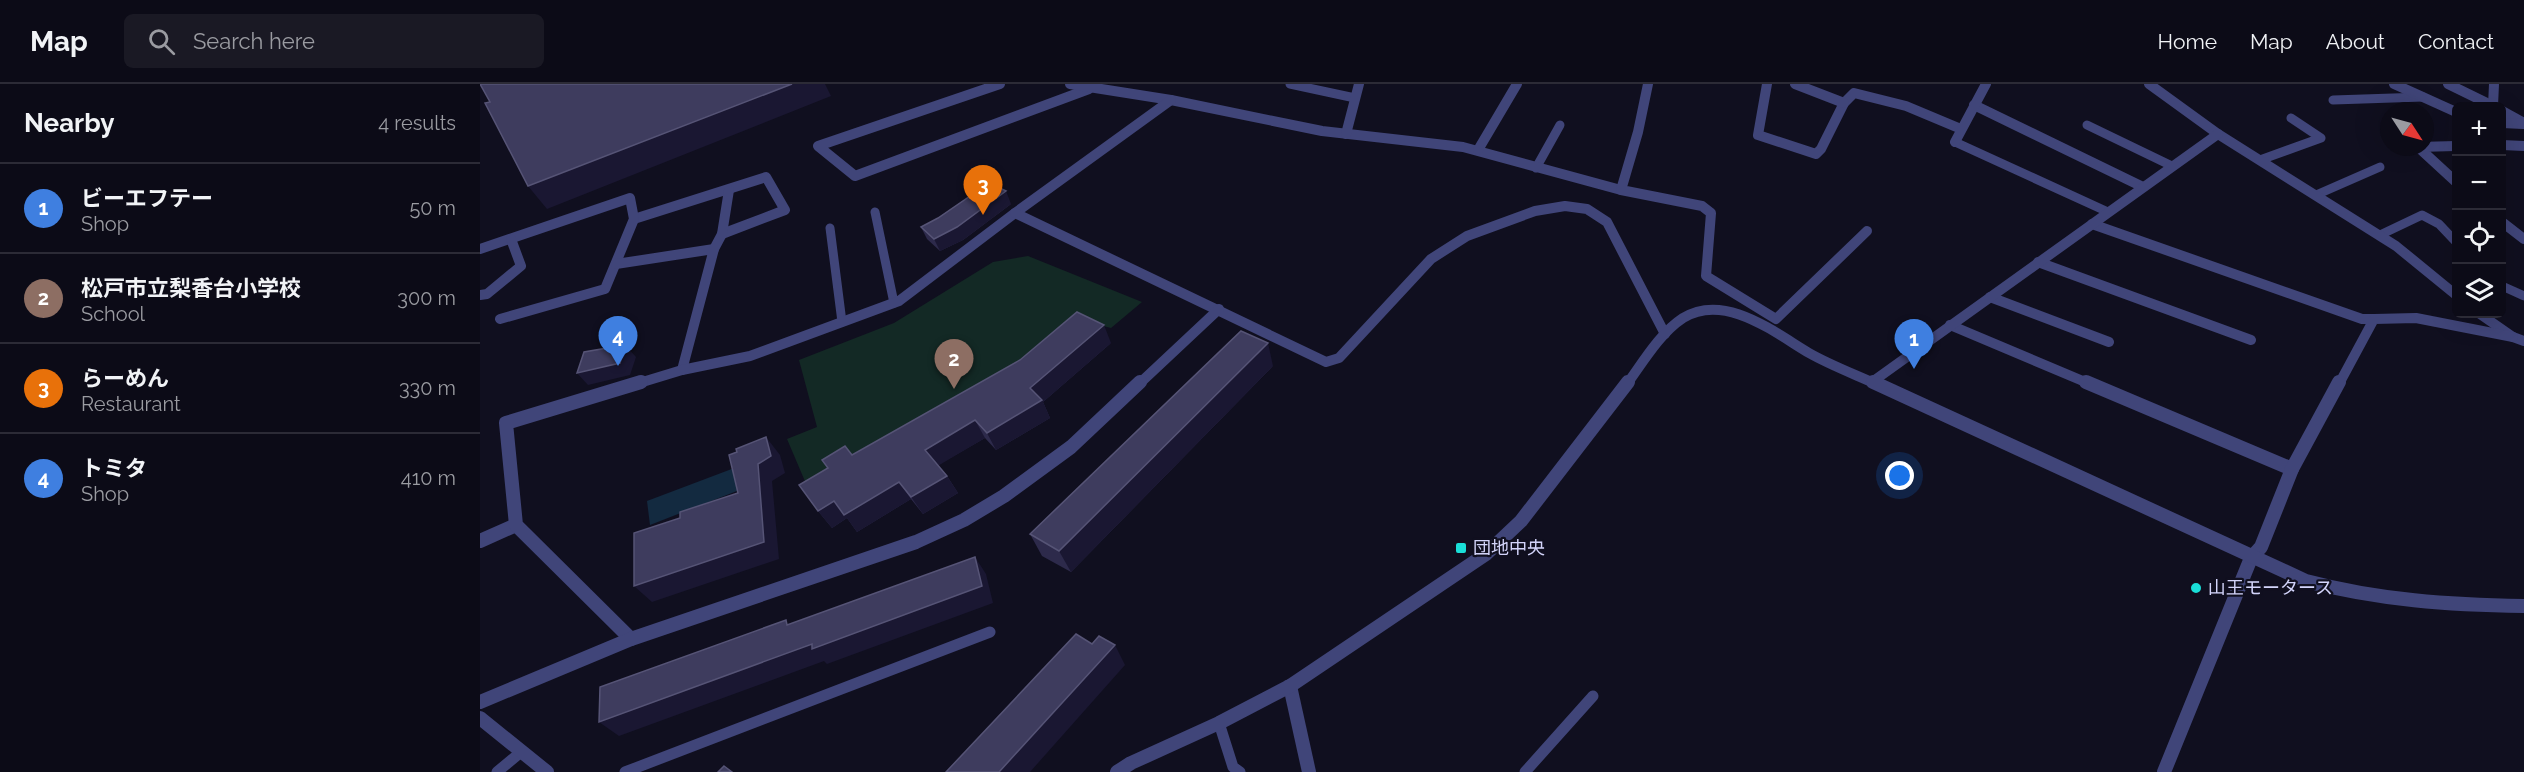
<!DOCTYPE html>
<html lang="en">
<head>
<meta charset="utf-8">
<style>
	body { margin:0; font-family:Raleway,"Noto Sans JP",sans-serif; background:#1a1924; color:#f1f3f6 }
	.controls { position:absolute; right:18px; top:18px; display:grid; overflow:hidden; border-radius:9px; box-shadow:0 6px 24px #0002 }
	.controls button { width:54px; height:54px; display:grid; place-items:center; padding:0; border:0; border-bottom:2px solid #2c2b36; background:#0c0b17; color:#f1f3f6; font:30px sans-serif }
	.compass { position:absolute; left:1900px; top:18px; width:54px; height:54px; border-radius:50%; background:#0c0b17; box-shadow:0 6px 24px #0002; rotate:126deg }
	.you { position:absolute; left:1420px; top:392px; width:21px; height:21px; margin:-15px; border:4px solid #fff; border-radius:50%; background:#1a73e8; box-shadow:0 0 0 9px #1a73e833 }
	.badge { display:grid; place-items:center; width:39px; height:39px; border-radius:50%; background:#0f766e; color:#fff; font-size:20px; font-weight:700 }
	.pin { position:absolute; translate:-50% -50px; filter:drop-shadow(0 2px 3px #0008) }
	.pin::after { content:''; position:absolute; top:32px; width:21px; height:18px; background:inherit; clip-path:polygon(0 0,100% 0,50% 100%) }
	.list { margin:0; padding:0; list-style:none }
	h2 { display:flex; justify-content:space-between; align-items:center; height:78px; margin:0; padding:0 24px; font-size:26px }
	h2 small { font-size:20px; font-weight:400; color:#9a9ba1 }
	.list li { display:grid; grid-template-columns:39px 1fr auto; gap:18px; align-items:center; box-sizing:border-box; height:90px; padding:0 24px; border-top:2px solid #2c2b36 }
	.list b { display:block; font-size:22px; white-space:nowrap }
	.list p { margin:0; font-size:20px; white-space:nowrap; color:#9a9ba1 }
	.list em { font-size:20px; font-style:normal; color:#9a9ba1 }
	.icon { flex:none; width:33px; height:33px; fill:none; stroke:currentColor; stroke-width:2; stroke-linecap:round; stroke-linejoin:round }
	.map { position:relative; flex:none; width:2044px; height:688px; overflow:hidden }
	header { display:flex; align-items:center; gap:36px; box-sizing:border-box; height:84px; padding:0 30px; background:#0c0b17; border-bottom:2px solid #2c2b36 }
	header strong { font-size:28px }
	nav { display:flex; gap:33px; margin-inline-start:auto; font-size:21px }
	.search { width:420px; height:54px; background:#1a1924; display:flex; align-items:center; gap:15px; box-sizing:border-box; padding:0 21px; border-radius:9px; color:#9a9ba1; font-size:22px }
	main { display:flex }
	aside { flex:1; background:#0c0b17 }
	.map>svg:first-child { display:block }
	.green { fill:#132925 }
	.water { fill:#132a40 }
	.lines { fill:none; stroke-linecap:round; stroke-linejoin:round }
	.service-far1 { stroke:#404579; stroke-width:9 }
	.service { stroke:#404579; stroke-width:11 }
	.minor-far1 { stroke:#404579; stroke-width:10 }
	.minor { stroke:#404579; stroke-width:14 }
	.tertiary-far1 { stroke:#404579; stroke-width:10 }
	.tertiary { stroke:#404579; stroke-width:14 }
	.wall { fill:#2d2a4b }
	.shaded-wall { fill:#1a1732 }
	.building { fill:#3e3c5e; stroke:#565476; stroke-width:1.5 }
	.poi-dot { fill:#1adfd8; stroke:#100f1f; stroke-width:2 }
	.labels { text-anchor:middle; stroke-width:4.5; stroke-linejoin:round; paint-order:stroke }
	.poi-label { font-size:18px; fill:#d3d4fa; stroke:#100f1f; text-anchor:start }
</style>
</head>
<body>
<header>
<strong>Map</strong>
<div class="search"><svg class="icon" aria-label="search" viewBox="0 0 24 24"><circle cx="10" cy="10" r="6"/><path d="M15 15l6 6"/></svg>Search here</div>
<nav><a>Home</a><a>Map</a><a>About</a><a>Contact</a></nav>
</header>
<main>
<aside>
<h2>Nearby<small>4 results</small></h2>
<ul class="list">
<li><span class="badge" style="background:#3f7fe0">1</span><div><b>ビーエフテー</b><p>Shop</p></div><em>50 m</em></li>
<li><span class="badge" style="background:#8d6e63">2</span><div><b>松戸市立梨香台小学校</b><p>School</p></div><em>300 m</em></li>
<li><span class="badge" style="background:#e8710a">3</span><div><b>らーめん</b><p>Restaurant</p></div><em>330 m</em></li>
<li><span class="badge" style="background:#3f7fe0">4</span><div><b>トミタ</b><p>Shop</p></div><em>410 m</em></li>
</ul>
</aside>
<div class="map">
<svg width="2044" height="688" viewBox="0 0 2044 688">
	<rect width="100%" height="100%" fill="#100f1f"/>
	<path class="green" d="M548,172l114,46 -31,26 -31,-8 -73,59 -200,107 -20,-47 30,-12 -18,-67 95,-37 99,-61z"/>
	<path class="water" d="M257,383l5,22 -92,36 -3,-24z"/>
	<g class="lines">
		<g class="service-far1">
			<path d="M810,0l65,14"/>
			<path d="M1853,16l90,-3"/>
			<path d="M1607,41l85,41"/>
			<path d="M1475,58l153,70"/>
			<path d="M1780,76l61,-22 -30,-20"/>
			<path d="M1056,84l24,-43"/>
			<path d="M1836,111l64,-28"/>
			<path d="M395,128l19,91"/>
			<path d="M350,144l12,94"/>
			<path d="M1900,151l42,-20 17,9 17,18"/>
			<path d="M2022,202l22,10"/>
		</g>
		<g class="service">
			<path d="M739,639l14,44 7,5"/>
			<path d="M17,688l24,-20"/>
			<path d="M145,688l365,-140"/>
			<path d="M1045,688l68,-76"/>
		</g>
		<g class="minor-far1">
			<path d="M520,0l-182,62 37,30 234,-87"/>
			<path d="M590,0l101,16 151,31 141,16 158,43"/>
			<path d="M1168,0l-10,48 -17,58 81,16 9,7 -5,63 70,43 91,-88"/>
			<path d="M1287,0l-9,51 58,19 5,-5 23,-46 10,-10 52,13 55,23"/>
			<path d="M1315,0l49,19"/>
			<path d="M1669,0l69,50 178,112 60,49"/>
			<path d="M1914,0l62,28"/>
			<path d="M1968,0l45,22"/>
			<path d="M1494,21l169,82"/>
			<path d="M2013,22l1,-22"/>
			<path d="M2022,27l22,12"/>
			<path d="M2022,39l21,1"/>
			<path d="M866,50l13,-50"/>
			<path d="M1475,58l31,-58"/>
			<path d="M2022,61l22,1"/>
			<path d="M1976,62l-38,1 38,35"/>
			<path d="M998,66l39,-66"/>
			<path d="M154,135l132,-42 19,33 -63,24"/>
			<path d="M2022,138l22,17"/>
			<path d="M1612,140l270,95h12"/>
			<path d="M0,165l150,-51 4,21 -29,70 -105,30"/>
			<path d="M1558,178l213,78"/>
			<path d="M136,180l98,-15"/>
			<path d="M0,211l7,-1 34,-28 -10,-27"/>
			<path d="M1510,213l119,45"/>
			<path d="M2000,230l33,23 11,4"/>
			<path d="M1470,241l140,59"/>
			<path d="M202,286l32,-121 8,-15 7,-44"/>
			<path d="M1392,298l346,-248"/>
			<path d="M156,300l46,-14 68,-14 149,-55 116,-88 156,-113"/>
			<path d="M1859,300l35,-65 42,-1 97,19"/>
		</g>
		<g class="minor">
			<path d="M1606,298l206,87"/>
			<path d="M0,457l36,-16"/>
			<path d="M151,555l-115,-114 -10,-102 135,-41"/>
			<path d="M810,602l19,86"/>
			<path d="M1684,688l87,-214 10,-11 31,-78 47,-87"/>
		</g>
		<g class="tertiary-far1">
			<path d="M535,129l311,149 13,-4 92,-99 36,-23 68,-25 30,-5 22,3 20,13 58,112"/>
			<path d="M659,300l80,-75"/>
			<path d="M1147,300c16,-22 33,-51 56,-66 42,-26 92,15 126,35 21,12 45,21 67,31"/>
		</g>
		<g class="tertiary">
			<path d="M1393,298l433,199c72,19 144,24 218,25"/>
			<path d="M0,618l151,-63 285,-97 48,-22 40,-24 67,-49 69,-65"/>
			<path d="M0,634l67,54"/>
			<path d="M637,688l14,-9 88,-40 71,-37 196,-132 35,-33 107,-139"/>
		</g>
	</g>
	<g class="wall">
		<path d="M531,120l-48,36 -23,11 -13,-12 -6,-12z"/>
		<path d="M631,259l-68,59 7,16 -54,32 -11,-12 -47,27 9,11 11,17 -35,21 -12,-15 -54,33 -10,-14 -15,10 -14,-17 34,-56z"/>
		<path d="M793,282l-202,206 -29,-16 -12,-22z"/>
	</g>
	<g class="shaded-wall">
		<path d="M312,0h33l6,12 -284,113 -19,-23z"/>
		<path d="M526,107l5,13 -48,36 -23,11 -6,-12z"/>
		<path d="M624,241l7,18 -68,59 7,16 -54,32 -9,-17 43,-45z"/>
		<path d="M788,259l5,23 -202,206 -12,-21z"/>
		<path d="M145,261l11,12 -6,18 -42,10 -11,-12z"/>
		<path d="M495,336l10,18 -49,29 -11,-17z"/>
		<path d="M286,353l14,18 5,18 -13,8 7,78 -127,43 -18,-16 130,-44 -6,-78z"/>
		<path d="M467,392l11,17 -35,21 -12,-17z"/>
		<path d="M419,398l12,17 -54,33 -10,-14 -15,10 -14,-17 16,-10z"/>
		<path d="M495,473l11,17 7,29 -166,61 -3,-3 -205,75 -20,-14z"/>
		<path d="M635,561l10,20 -95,107h-31z"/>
	</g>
	<g class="building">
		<path d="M0,0h312l-264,102 -43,-83 5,-1z"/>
		<path d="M509,99l17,8 -49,36 -23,12 -13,-12 17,-9z"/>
		<path d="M597,228l27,13 -74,63 12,12 -55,33 -12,-13 -50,30 22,26 -36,21 -12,-15 -55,33 -10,-14 -16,10 -19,-26 29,-17 -6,-8 23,-14 7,9 168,-95z"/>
		<path d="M761,247l27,12 -209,208 -29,-17z"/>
		<path d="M145,261l-5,18 -43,10 7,-21z"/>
		<path d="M286,353l5,19 -13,8 6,78 -130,44v-53l46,-15v-6l58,-19 -9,-38 8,-3 -1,-3z"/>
		<path d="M495,473l7,29 -170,63v-5l-213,78 1,-35 186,-67 1,5z"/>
		<path d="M596,550l16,10 7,-8 16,9 -116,127h-53z"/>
		<path d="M244,682l8,6h-14z"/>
	</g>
	<g class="poi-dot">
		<rect x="975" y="458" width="12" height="12" rx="3"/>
		<circle cx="1716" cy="504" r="6"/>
	</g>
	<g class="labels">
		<g class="poi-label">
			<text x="993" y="470">団地中央</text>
			<text x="1728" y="510">山王モータース</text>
		</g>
	</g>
</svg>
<div class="controls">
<button>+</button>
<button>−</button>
<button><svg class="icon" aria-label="locate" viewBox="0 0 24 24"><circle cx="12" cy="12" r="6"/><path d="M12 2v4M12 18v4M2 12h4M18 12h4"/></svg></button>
<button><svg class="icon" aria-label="layers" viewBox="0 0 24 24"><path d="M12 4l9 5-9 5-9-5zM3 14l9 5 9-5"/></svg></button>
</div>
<svg class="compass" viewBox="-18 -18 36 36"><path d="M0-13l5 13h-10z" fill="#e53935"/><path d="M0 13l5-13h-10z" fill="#9a9ba1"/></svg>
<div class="you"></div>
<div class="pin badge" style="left:1434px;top:285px;background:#3f7fe0">1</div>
<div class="pin badge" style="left:474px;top:305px;background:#8d6e63">2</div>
<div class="pin badge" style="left:503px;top:131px;background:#e8710a">3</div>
<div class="pin badge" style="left:138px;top:282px;background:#3f7fe0">4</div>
</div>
</main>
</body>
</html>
